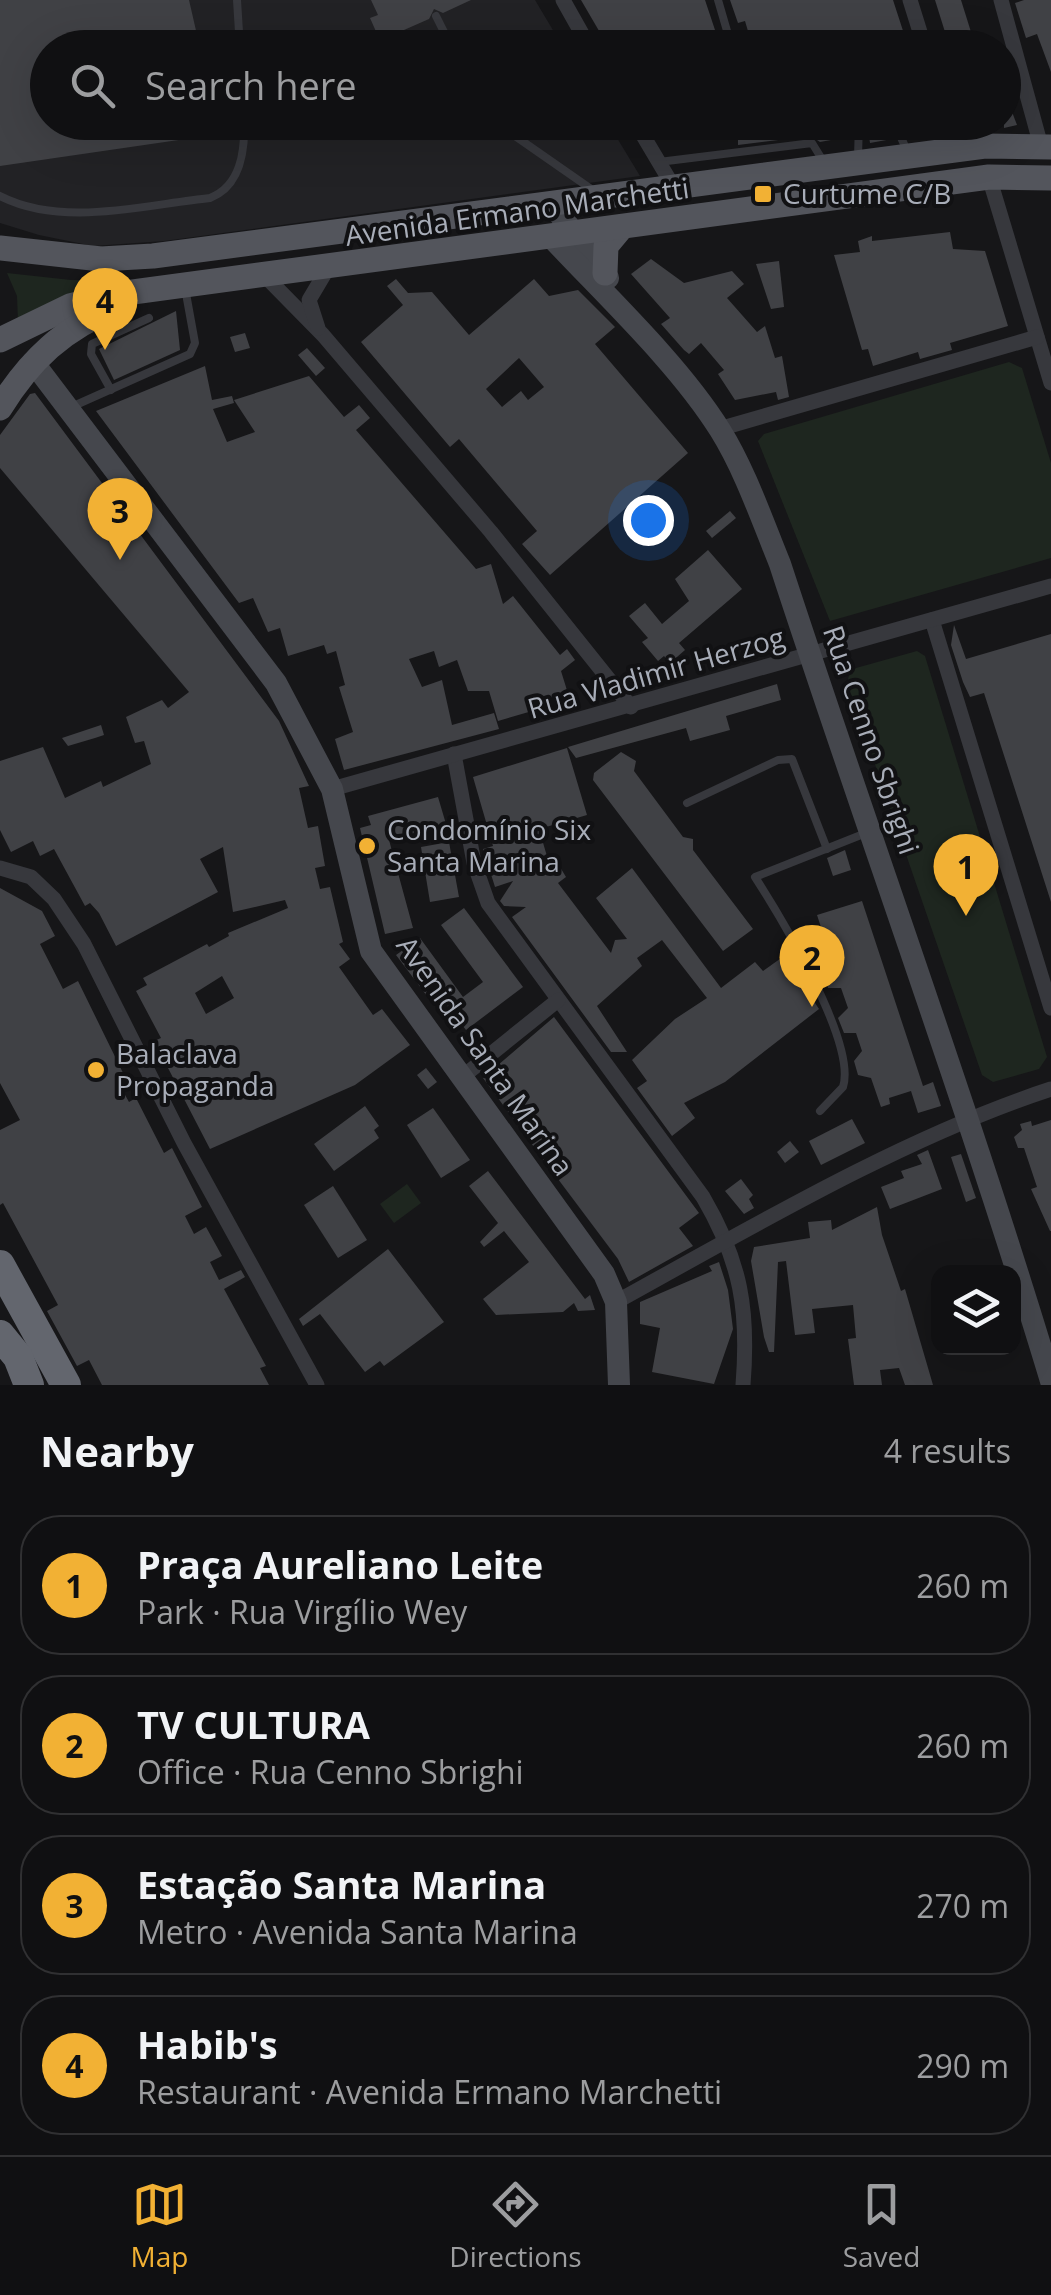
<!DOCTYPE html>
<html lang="en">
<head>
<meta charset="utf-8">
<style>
	body { margin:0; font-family:"Open Sans",sans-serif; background:#19191b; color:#f1f3f6 }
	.controls { position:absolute; right:30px; bottom:30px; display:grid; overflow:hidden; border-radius:20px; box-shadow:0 10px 40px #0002 }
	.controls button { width:90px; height:90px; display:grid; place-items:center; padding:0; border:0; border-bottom:2px solid #303032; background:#101012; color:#f1f3f6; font:50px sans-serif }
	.you { position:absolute; left:648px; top:520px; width:35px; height:35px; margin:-25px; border:8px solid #fff; border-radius:50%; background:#1a73e8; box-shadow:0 0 0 15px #1a73e833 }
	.badge { display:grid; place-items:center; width:65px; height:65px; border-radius:50%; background:#f2b134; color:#111; font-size:32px; font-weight:700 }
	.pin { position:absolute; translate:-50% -82px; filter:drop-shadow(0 2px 5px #0008) }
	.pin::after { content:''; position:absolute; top:52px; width:35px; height:30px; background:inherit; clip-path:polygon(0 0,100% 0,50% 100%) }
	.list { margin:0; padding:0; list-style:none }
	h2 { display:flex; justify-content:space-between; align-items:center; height:130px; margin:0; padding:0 40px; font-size:42px }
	h2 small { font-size:32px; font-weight:400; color:#9c9d9f }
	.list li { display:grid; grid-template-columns:65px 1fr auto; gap:30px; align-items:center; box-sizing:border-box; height:140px; margin:0 20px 20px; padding:0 20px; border:2px solid #303032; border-radius:40px }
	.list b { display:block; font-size:38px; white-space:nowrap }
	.list p { margin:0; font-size:32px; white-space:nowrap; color:#9c9d9f }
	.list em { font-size:32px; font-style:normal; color:#9c9d9f }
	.icon { flex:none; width:55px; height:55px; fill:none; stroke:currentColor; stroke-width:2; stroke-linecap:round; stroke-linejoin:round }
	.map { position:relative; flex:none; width:1051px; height:1385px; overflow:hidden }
	.search { position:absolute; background:#101012; box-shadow:0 10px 40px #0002; left:30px; right:30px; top:30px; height:110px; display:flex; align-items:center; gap:25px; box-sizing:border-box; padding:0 35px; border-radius:55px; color:#9c9d9f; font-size:38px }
	.sheet { height:770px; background:#101012 }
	nav { display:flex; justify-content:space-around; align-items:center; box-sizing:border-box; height:140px; border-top:2px solid #303032; background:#101012; font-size:28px; color:#9c9d9f }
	nav a { display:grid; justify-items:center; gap:5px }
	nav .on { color:#f2b134 }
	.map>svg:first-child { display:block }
	.built { fill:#222225 }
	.green { fill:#1e261f }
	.building { fill:#404145; fill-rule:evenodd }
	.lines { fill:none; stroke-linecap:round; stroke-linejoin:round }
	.lane { stroke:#37383d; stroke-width:8 }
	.street { stroke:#37383d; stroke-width:15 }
	.secondary { stroke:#45474d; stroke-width:22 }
	.primary { stroke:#53555c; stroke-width:25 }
	.highway { stroke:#63666e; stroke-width:30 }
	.poi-dot { fill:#f2b134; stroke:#111113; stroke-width:4 }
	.labels { text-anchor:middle; stroke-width:8; stroke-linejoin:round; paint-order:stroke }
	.poi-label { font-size:28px; fill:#a8adb8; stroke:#111113; text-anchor:start }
	.street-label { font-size:28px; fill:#a8adb8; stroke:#111113 }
</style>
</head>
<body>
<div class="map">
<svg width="1051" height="1385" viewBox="0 0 1051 1385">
	<rect width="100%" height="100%" fill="#161618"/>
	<path class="built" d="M0,0h535l28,47 -515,1v74l560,1 32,53 -476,65 -71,5 -54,-11 -39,-12z"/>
	<g class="green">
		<path d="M7,273l64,7 77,1 -130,41 -1,-26z"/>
		<path d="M1009,362l13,6 29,95v95l-221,63 -72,-180 6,-7z"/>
		<path d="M917,651l8,5 122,401 -8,12 -46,13 -11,-7 -135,-392 3,-11 6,-4z"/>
		<path d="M407,1184l14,19 -27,20 -14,-19z"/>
	</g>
	<g class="building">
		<path d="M0,0h189l11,48h-152v74h164l1,13 -213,31z"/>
		<path d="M371,0h100l-28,13 -9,-4 -5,10 -41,18 -2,-5 -8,4 -8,-18 8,-3z"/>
		<path d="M581,0h124l16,48h-112z"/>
		<path d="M730,0h163l13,40 -23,8h-130l-8,-27 -7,2z"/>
		<path d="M935,0h26l15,48h-26z"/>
		<path d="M1024,0h27v72l-14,-38 -11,4 -11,-35z"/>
		<path d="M1004,91l13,34 -13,3z"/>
		<path d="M653,122h65v6l-56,10z"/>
		<path d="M867,122h20l5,17 -22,4z"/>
		<path d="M829,128l2,12 -11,2 -9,-6 -73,9v-5z"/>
		<path d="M950,232l3,17 32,2 23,75 -58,17 2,7 -32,9 -2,-7 -45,14 -5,-17 -6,1 -28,-95 26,-3 -2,-11 14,-5v5z"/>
		<path d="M651,259l33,24 48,-12 12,13 -17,14 30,34 8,-6 10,32 7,-2 7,41 -11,3 -2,-8 -41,8 -17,-26 6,-4 -23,-27 -12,11 -5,-4 -23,-26 9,-6 -39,-44z"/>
		<path d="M779,261l5,46 -13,2 -15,-45z"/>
		<path d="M396,279l12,14 24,-1 37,43 65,-56 15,17 29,-6 37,37 -20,17 93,109 -138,122 -28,-31 15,-13 -78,-92 -9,8 -89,-105 42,-37 -16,-19zM519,358l25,29 -16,13 -7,-9 -19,16 -16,-18z"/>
		<path d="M176,311l4,39 -66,30 -15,-31z"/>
		<path d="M245,333l5,15 -15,4 -5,-15z"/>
		<path d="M307,348l18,20 -9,8 -18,-21z"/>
		<path d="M205,366l7,34 20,-4 2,7 -21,6 14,33 28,-10 -21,-32 75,-24 35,41 15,-12 11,13 -14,12 120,139 15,-5 12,40 10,-8 47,59 7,-6 8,11 -14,11 9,29 -72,21 -9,-30h-21l-11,-31 -18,7 -5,-16 -25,8 13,28 20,-7 10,45 42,-12 5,16 -155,41 -9,-31 18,-7 -14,-45 6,-2 -9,-34 -9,3 -3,-9 -36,11 -8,-28 -12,4 -15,-34 -14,5 -143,-192z"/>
		<path d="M35,393l244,328 30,65 -10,2 9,40 10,-2 7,40 -10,2 5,21 10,-2 13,55 -4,2 11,15 -11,8 34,48 9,-6 28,36 -55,40 -145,64 -56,-108 7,-3 -25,-47 11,-6 -4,-7 64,-34 2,3 20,-11 -1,-3 60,-25 -3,-8 -52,12 -10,-65 -23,12 18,33 -102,54 -17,-33 -9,-10 -5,3 -31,-57 -14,7 -7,-15 -22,11 -11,-22v-69l43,-14 22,51 36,-17 2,6 48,-23 -7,-23 -9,2 -9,-26 36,-17 6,8 21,-16 -189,-224v-33l30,-41zM222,976l12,22 -28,16 -11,-21z"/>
		<path d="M730,511l6,7 -24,20 -6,-7z"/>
		<path d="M708,550l34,39 -63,54 6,7 -15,13 -6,-7 -6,5 -16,-19 6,-4 -19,-22 16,-13 17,21 27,-23 -14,-22z"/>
		<path d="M954,625l12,34 85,-25v268l-67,-209 -14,4 -7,-15 -12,-37z"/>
		<path d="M777,684l4,16 -55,16 4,14 -40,11 -4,-13 -110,30 -8,-11z"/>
		<path d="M101,725l3,10 -9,3 -27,8 -6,-8z"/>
		<path d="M567,748l20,67 -48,14 12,41 9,-3 6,10 -8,6 53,70 4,-13 12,-1 -31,-41 36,-30 89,120 34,-26 8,9 21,-15 35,53 -94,73 -41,21 11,15 -23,18 -35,-48 10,-7 -15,-21 43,-41 32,-21 -45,-58 -25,18 5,8 -45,40 30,46h-16l-99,-135 14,-10 -22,-1 -4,-5 13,-20 -18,6 -12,-38 10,-3 -20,-69z"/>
		<path d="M621,752l15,9 -2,10 49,66 10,2v11l60,79 -30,22 -130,-171 1,-7z"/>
		<path d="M438,797l8,27 -57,16 24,88 -28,6 -25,-106 11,-3 -3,-9z"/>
		<path d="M449,842l10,55 -29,5 -9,-55z"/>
		<path d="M845,850l6,20 -18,6 -6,-18z"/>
		<path d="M0,888l42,23 13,25 -15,8 23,45 15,-8 46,94 -8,4 13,23 7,-4 28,55 8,-5 30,59 -17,9 9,18 12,-7 16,29 -12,6 9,18 22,-10 4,7 -21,12 42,77 -6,2 9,17h-167l-13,-25 -12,6 -30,-55 11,-6 -55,-102 -3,2v-75l20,-10 -20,-37z"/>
		<path d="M862,901l61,185 10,-4 8,24 -23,7 -7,-22 -22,7 1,6 -9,3 -10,-29 -13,-3 -4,-14 8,-10 -6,-18h-12l-6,-15 10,-10 -7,-20h-13l-4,-17 9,-7 -16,-49z"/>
		<path d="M464,908l59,79 -57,43 -28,-36 -8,6 -34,-45 24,-17 43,59 20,-15 -42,-57z"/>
		<path d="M554,1017l145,196 -20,15 14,18 -64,36 -11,-23 -90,-120 8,-6 -6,-10 -9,6 -38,-51z"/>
		<path d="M426,1068l11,14 -9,7 -11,-14z"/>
		<path d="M365,1106l14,20 -5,4 5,8 -45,33 -20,-27z"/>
		<path d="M433,1108l37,52 -29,18 -34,-53z"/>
		<path d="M852,1119l13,24 -44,22 -12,-24z"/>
		<path d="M1051,1120v111h-1l-19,-42 6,-2 -13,-39h-6l-4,-11 8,-7 -2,-6 11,-3 1,5z"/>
		<path d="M790,1141l9,11 -14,11 -8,-11z"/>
		<path d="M928,1150l14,39 -52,20 -9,-22 23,-9 -3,-7 21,-7 -5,-9z"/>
		<path d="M961,1154l15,44 -10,4 -15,-45z"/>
		<path d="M488,1171l97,128 5,-4 5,15 -17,1 -4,-8 -11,9 -67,3 -13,-16 46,-37 -25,-31 -20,16 -4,-5 18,-19 -29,-37z"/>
		<path d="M741,1179l12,16 -4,4 5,9 -10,6 -19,-23z"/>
		<path d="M333,1186l34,54 -29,18 -34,-53z"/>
		<path d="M877,1207l5,28 19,56 4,-2 28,96h-28l-6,-17 -19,2 2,15h-28l-6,-46 8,-1 -3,-33 -41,4 3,24 -20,2 -9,-74 -8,1 -4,90h-5l-5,-15 -13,-76 3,-14 56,-9 -2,-16 23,-2 1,10z"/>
		<path d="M388,1249l56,73 -60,44 -4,-5 -15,11 -45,-58 -17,12 -4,-7z"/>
		<path d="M719,1262l9,28 5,39 -19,55 -62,-12 8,-44 -20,-4v-22l72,-31 -3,-5z"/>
	</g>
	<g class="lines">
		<g class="lane">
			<path d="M237,0l3,48"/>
			<path d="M718,0l14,48"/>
			<path d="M436,16l16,32"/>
			<path d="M495,122l99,69"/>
			<path d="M894,122l14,31"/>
			<path d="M858,157l1,-35"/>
			<path d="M659,162l153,-19 13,21"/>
			<path d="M0,196c63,32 143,9 210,2 31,-12 35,-47 34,-76"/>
			<path d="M111,390l-20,-36 1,-10 57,-26"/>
			<path d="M69,408l121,-54 5,-11 -10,-55"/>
			<path d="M687,803l91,-43 14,-1 35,90"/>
			<path d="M820,1111l23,-24c14,-44 -63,-171 -88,-210l111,-44"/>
		</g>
		<g class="street">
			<path d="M563,0l27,48"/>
			<path d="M910,0l15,48"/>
			<path d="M1001,0l40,146"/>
			<path d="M635,122l38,64"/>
			<path d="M949,122l8,28"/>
			<path d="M989,177l62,206"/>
			<path d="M265,276l58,59 168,197 140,175"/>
			<path d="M318,328l-9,-28 19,-32"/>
			<path d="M719,429l318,-92"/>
			<path d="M932,620l119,388"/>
			<path d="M454,754l20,109 14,40 215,294c38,65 46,113 40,188"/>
			<path d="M332,789l719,-203"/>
			<path d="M0,868l31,9 23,22 30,45 100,199 133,242"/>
			<path d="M461,1078l97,-78"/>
			<path d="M616,1302c134,-74 290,-166 435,-213"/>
		</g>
		<g class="secondary">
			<path d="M551,203l57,75"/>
			<path d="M551,237c54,58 127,126 169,193 25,40 42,90 60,134 89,273 188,542 271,817"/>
			<path d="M33,362l243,321 56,106 39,162 233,323 12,28 3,83"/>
		</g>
		<g class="primary">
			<path d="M0,248l101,11 52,-3 832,-110 66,1"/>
			<path d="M605,273l1,-27 15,-18"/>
			<path d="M0,340l70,-34 48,-12 871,-117 62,1"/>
			<path d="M0,408c29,-47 64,-81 116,-100"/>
		</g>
		<g class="highway">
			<path d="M0,1265l66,120"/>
			<path d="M0,1335l18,22 11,28"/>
		</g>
	</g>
	<g class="poi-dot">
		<rect x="753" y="184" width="20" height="20" rx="5"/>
		<circle cx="367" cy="846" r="10"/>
		<circle cx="96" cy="1070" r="10"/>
	</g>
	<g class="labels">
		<g class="poi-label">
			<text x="783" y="204">Curtume C/B</text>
			<text x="387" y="840">Condomínio Six<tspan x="387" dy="32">Santa Marina</tspan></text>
			<text x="116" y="1064">Balaclava<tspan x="116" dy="32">Propaganda</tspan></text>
		</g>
		<g class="street-label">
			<text transform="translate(517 212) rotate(-8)" y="10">Avenida Ermano Marchetti</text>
			<text transform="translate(656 673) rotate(-16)" y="10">Rua Vladimir Herzog</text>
			<text transform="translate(871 740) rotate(71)" y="10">Rua Cenno Sbrighi</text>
			<text transform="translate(485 1056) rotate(55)" y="10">Avenida Santa Marina</text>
		</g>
	</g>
</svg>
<div class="controls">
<button><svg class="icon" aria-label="layers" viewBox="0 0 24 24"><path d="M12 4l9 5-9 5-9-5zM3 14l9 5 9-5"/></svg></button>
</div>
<div class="you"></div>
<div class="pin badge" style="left:966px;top:916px">1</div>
<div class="pin badge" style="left:812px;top:1007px">2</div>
<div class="pin badge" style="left:120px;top:560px">3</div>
<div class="pin badge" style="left:105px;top:350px">4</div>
<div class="search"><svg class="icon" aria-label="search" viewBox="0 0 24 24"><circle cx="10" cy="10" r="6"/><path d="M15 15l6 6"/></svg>Search here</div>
</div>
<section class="sheet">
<h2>Nearby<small>4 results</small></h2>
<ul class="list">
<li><span class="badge">1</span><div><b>Praça Aureliano Leite</b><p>Park · Rua Virgílio Wey</p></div><em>260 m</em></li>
<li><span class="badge">2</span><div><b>TV CULTURA</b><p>Office · Rua Cenno Sbrighi</p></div><em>260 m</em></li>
<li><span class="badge">3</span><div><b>Estação Santa Marina</b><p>Metro · Avenida Santa Marina</p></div><em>270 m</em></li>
<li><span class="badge">4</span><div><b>Habib's</b><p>Restaurant · Avenida Ermano Marchetti</p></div><em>290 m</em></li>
</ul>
</section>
<nav>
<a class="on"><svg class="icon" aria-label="map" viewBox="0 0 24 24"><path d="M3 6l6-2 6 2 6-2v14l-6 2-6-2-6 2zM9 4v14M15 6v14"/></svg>Map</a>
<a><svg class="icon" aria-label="directions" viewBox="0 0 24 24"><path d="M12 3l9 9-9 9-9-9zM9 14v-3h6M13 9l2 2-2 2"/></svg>Directions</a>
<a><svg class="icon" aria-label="saved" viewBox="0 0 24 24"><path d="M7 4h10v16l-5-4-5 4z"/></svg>Saved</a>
</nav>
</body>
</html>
